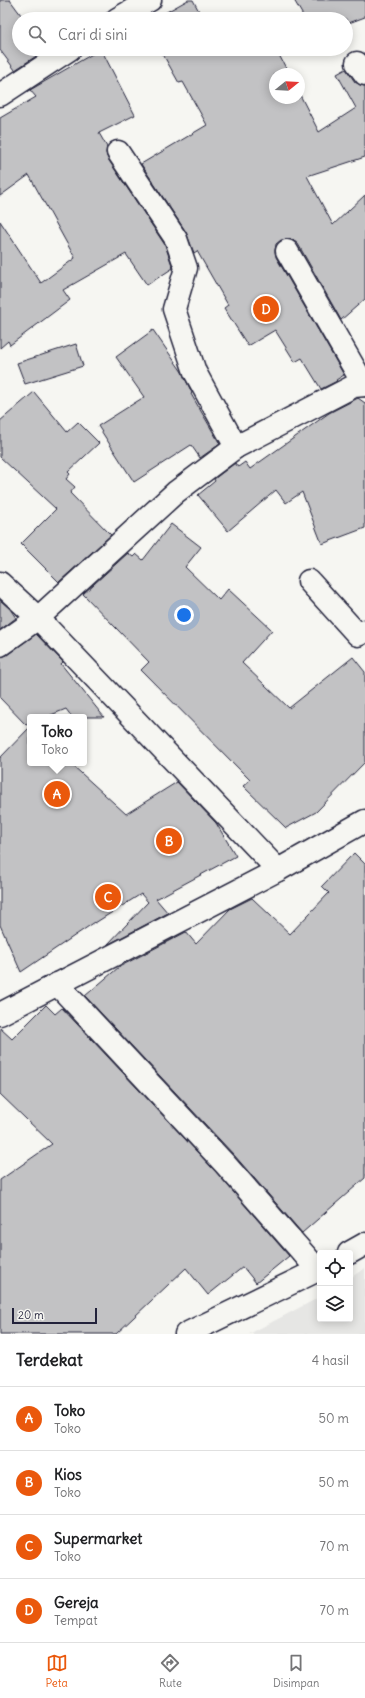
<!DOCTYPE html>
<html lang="id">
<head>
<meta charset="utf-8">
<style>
	body { margin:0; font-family:Delius,sans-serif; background:#f2f2f2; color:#202124 }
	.controls { position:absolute; right:12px; bottom:12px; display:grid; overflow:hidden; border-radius:4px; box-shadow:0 2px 10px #0003 }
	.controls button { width:36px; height:36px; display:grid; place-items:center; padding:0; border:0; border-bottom:1px solid #e0e0e0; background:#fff; color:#202124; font:20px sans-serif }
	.compass { position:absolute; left:269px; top:68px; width:36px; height:36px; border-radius:50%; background:#fff; box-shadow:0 2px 10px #0003; rotate:72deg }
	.scale { position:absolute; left:12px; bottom:10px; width:85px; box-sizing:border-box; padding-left:4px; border:2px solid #22223b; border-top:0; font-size:11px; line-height:14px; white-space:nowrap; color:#22223b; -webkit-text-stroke:3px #f6f6f2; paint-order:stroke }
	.you { position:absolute; left:184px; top:615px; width:14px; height:14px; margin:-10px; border:3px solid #fff; border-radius:50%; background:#1a73e8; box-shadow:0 0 0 6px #1a73e833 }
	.badge { display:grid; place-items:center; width:26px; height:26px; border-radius:50%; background:#ea580c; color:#fff; font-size:13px; font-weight:700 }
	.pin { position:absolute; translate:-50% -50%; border:2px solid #fff; box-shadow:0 1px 4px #0006 }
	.popup { position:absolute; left:27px; top:714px; width:60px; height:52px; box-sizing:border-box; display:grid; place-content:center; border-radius:4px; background:#fff; filter:drop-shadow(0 1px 3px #0005); font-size:13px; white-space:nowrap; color:#757577 }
	.popup b { font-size:15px; color:#202124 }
	.popup::after { content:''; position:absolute; left:50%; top:100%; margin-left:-8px; border:8px solid transparent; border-top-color:#fff }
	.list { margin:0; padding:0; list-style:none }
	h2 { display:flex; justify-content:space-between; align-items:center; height:52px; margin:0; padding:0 16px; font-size:17px }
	h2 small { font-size:13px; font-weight:400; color:#757577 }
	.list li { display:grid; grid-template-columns:26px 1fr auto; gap:12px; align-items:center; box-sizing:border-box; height:64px; padding:0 16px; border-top:1px solid #e0e0e0 }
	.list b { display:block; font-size:15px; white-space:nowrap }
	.list p { margin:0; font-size:13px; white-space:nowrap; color:#757577 }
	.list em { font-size:13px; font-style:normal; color:#757577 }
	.icon { flex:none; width:22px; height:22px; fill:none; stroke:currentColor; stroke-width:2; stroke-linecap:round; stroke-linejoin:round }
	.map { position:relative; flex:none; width:365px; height:1334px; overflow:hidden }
	.search { position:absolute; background:#fff; box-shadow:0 2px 10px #0003; left:12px; right:12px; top:12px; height:44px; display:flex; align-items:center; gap:10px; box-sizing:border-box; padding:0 14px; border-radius:22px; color:#757577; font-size:15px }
	.sheet { height:308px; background:#fff }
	nav { display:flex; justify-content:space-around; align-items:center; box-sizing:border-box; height:56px; border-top:1px solid #e0e0e0; background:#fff; font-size:11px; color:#757577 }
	nav a { display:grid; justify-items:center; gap:2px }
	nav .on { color:#ea580c }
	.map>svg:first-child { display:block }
	.built { fill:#e6e6e4 }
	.building { fill:#c2c2c4; stroke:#22223b }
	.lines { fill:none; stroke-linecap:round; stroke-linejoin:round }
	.minor-casing { stroke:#22223b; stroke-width:25 }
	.tertiary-casing { stroke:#22223b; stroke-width:25 }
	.secondary-casing { stroke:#22223b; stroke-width:25 }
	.minor { stroke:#f6f6f2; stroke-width:22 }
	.tertiary { stroke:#f6f6f2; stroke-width:22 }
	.secondary { stroke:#f6f6f2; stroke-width:22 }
</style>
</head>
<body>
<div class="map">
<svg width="365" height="1334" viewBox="0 0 365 1334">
	<rect width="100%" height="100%" fill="#f6f6f2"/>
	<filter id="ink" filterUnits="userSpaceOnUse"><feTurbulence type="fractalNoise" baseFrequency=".025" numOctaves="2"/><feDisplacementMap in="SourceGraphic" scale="8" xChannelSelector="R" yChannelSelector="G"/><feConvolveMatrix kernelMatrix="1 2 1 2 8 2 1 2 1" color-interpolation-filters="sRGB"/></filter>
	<g filter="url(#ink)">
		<path class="built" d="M365,1268v66h-116l71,-37v22h30v-41z"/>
		<g class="building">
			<path d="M0,0h10l14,19h-5v30h28l-32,21 -15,-20z"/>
			<path d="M188,0h5l10,19h-49z"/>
			<path d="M294,0h71v17l-19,7v-5h-41z"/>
			<path d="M101,49l34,66 -36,18 8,14 -1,6 2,6 57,86 8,23 -26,17 -21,-31 -63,36 7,10 -60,45 -2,-4 -8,7v-127l41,62 34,-25 -46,-83 -29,21v-78l36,-21 -6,-7z"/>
			<path d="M160,49h116l13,25h-14v24h24v-5l20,39 37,-24 -19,-34 9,-5 9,13 5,3 5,1v71l-58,19 26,49 32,-30v104l-24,21 -43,-76 -5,-4 -6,-1 -6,1 -5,4 -1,7 1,6 68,118 -8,5 1,1 -16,8 -19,-31 -7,4 -20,-32 -27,16 -24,-38 4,-3 -31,-54 -3,2 -8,-21 -45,-68 66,-39 -24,-43 -4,1z"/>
			<path d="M153,330l29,42 10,21 -1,1 29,50 -20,14 -9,-13 -57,37 -36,-56 46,-29 -28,-40z"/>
			<path d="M76,344l7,22 -58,18 -8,-21z"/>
			<path d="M34,392l33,40 11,-10 21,21 -31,29 2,2 -4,5 9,8 -5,6 41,42 -52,47 -38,-38 35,-35 -56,-52v-36z"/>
			<path d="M358,398l7,5v125l-43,16 -20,-52 -16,11 -10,-13 -48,41 -30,-36 17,-14 -1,-2 21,-16 3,4 7,-5 5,7 79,-56z"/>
			<path d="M171,524l30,23 -16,20 34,33 9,-11 44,41 -30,33 47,45 64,-51 12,15v90l-49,50 -30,16 -43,-42 7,-6 -109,-110 8,-8 -66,-68 45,-41 5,4 3,-3 7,6z"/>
			<path d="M0,600l10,9 6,9 -16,12z"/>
			<path d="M36,634l27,28 -2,2 43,53h-32l-6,-8 -20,8h-16v6l-4,2 -26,-27v-41l7,-2z"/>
			<path d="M30,727v36h40l56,51 51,-32 39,41 20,33 -80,43 12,14 -61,32 41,-43 -7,-8 -46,29v-1l-74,50 -21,-47v-167z"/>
			<path d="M354,853l11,11v314l-63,55 -68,-78 -149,-159 34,-29 67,-35 10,12 34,-35 22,-11 38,36 39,-41 -7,-7z"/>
			<path d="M46,1005l9,9 7,-6 154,164 73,84 -33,27 -13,-16 -35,28 -22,-27 -70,66h-116v-154l52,-36 -52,-50v-66l12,11z"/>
		</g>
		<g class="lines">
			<g class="minor-casing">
				<g id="minor">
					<path d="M357,63l8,11"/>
					<path d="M118,152l58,87 10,29 -12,41 21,63 41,75"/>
					<path d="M287,251l77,134"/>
					<path d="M309,581l49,54 7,-4"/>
					<path d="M0,583l38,35 240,252"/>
					<path d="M0,645l38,-27 138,-126 60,-45 118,-61 11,-1"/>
					<path d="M57,984l168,180 93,106"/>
					<path d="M349,1253l16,-9"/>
					<path d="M186,1334l134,-65"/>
				</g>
			</g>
			<g class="tertiary-casing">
				<g id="tertiary">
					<path d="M117,19l33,-19"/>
					<path d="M0,95l70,-46"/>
				</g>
			</g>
			<g class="secondary-casing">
				<path id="secondary" d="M0,1014l278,-144 87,-49"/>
			</g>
			<use href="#minor" class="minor"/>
			<use href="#tertiary" class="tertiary"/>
			<use href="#secondary" class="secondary"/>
		</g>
	</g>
</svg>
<div class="controls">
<button><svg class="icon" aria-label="locate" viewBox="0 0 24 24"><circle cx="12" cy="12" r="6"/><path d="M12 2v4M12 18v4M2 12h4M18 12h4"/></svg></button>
<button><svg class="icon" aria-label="layers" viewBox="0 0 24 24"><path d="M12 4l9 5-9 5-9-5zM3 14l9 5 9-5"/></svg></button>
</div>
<svg class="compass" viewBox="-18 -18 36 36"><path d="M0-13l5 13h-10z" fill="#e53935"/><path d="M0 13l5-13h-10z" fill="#757577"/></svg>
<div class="scale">20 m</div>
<div class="you"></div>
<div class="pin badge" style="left:57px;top:794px">A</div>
<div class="popup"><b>Toko</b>Toko</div>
<div class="pin badge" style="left:169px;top:841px">B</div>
<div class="pin badge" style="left:108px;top:897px">C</div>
<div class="pin badge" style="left:266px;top:309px">D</div>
<div class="search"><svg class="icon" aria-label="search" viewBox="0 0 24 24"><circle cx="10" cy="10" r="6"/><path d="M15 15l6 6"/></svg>Cari di sini</div>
</div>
<section class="sheet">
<h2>Terdekat<small>4 hasil</small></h2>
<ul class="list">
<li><span class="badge">A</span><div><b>Toko</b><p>Toko</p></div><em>50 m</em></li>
<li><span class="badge">B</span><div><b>Kios</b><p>Toko</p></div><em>50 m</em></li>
<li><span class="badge">C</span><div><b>Supermarket</b><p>Toko</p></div><em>70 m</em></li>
<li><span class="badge">D</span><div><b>Gereja</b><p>Tempat</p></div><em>70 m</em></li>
</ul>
</section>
<nav>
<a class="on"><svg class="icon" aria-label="map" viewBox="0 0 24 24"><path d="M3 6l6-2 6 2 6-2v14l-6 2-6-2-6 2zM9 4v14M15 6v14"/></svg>Peta</a>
<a><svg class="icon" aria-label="directions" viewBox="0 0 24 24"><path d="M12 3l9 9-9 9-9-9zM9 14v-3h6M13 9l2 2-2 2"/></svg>Rute</a>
<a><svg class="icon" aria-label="saved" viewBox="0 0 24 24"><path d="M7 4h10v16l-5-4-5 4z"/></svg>Disimpan</a>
</nav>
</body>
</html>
